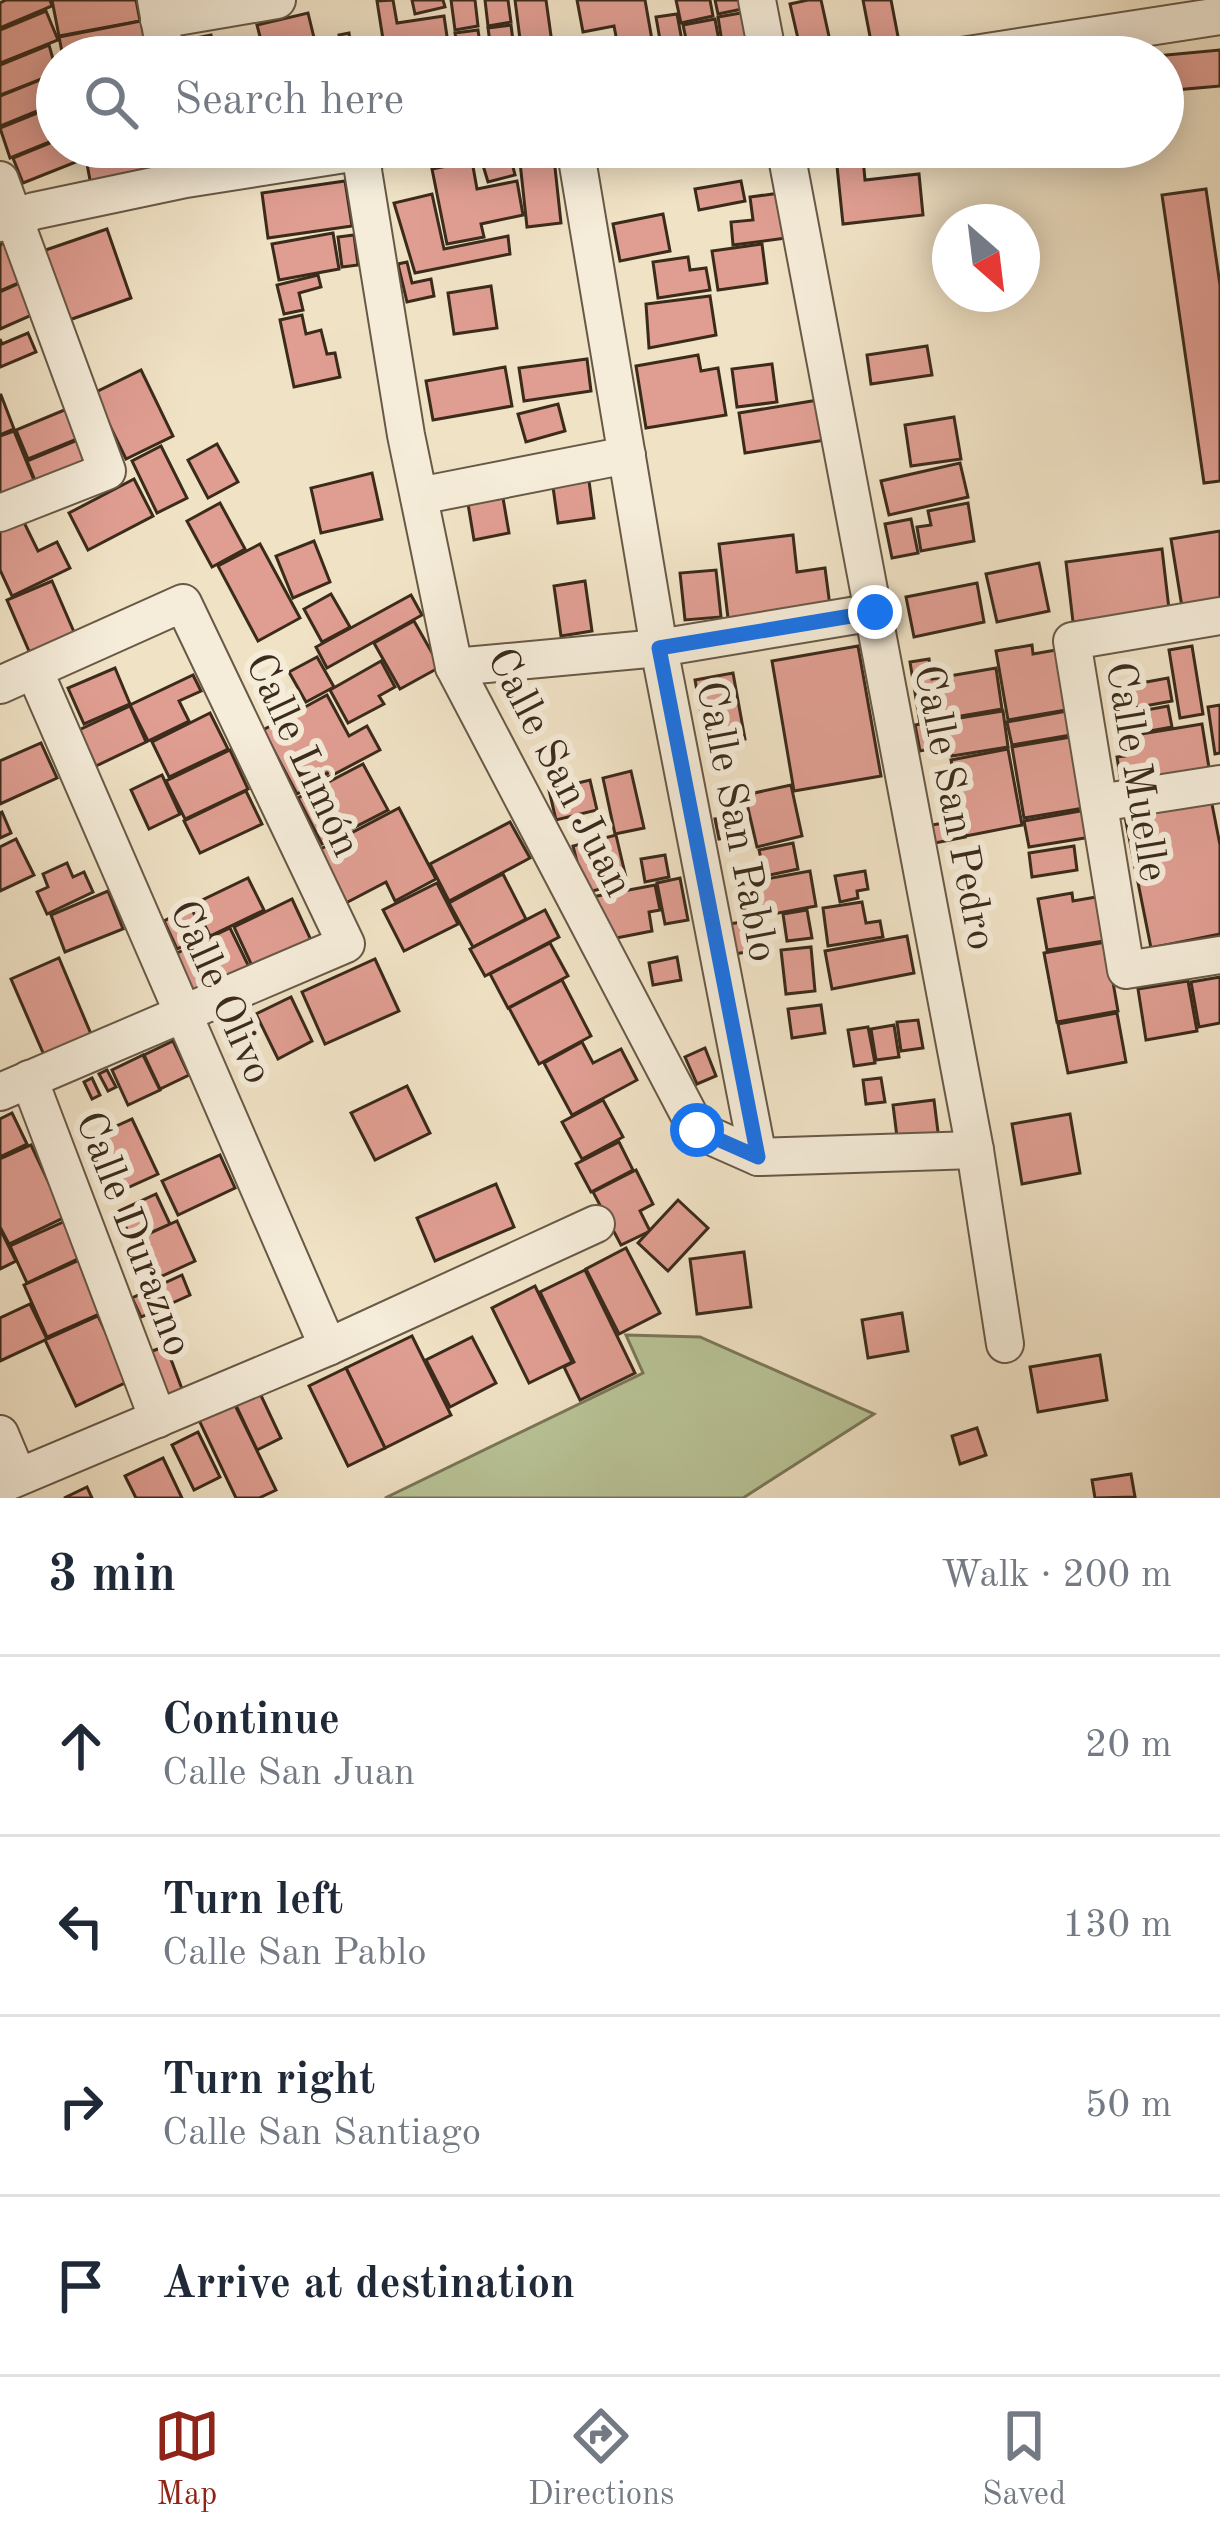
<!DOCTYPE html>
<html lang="en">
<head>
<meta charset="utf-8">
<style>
	body { margin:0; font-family:"Old Standard TT",serif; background:#f6f6f7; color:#1f2937 }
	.compass { position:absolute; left:932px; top:204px; width:108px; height:108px; border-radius:50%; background:#fff; box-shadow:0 6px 30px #0003; rotate:152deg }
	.stop { position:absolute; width:36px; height:36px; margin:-27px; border:9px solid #1a73e8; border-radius:50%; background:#fff }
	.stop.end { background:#1a73e8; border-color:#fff; box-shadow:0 3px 12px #0008 }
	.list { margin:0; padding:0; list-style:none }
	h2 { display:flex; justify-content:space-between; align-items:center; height:156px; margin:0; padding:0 48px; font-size:51px }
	h2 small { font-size:39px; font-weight:400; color:#747a83 }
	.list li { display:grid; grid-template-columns:78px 1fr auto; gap:36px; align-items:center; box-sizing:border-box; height:180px; padding:0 48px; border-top:3px solid #e0e1e3 }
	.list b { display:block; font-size:45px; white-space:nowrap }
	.list p { margin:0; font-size:39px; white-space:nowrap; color:#747a83 }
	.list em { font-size:39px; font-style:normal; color:#747a83 }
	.icon { flex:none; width:66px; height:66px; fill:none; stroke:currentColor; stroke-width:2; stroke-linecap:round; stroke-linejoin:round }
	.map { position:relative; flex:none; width:1220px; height:1498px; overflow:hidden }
	.search { position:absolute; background:#fff; box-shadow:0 6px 30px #0003; left:36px; right:36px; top:36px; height:132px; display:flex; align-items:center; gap:30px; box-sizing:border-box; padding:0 42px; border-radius:66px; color:#747a83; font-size:45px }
	.sheet { height:876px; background:#fff }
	nav { display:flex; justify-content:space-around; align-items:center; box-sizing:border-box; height:168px; border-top:3px solid #e0e1e3; background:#fff; font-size:33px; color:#747a83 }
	nav a { display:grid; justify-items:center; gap:6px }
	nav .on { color:#8f2418 }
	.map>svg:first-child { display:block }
	.green { fill:#b8c396; stroke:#7a7758; stroke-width:3 }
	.building { fill:#e09e92; stroke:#3b2b1b; stroke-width:3 }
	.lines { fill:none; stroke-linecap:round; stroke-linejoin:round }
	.minor-casing { stroke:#685946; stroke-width:40 }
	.minor { stroke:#f5ecd9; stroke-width:36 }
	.route { stroke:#1a73e8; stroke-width:15 }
	.labels { text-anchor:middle; stroke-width:12; stroke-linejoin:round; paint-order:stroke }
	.street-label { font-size:42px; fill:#3b2b1b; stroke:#f5ecd9 }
</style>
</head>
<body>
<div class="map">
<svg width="1220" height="1498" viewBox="0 0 1220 1498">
	<rect width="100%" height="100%" fill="#f0e2c5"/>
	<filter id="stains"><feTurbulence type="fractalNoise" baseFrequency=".00167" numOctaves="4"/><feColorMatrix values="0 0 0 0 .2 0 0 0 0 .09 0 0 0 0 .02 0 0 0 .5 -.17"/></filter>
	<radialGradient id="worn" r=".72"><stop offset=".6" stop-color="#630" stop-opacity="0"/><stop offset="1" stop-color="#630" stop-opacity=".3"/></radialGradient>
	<path class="green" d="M626,1335l74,2 174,77 -131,84h-358l258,-125z"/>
	<g class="building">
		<path d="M6,0h44l2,6 -52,22v-25z"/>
		<path d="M52,0h84l4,21 -81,15z"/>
		<path d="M393,0l4,23 47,-7 6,41h-26l-2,-11 -37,6 -8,-51z"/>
		<path d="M412,0h31l2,7 -30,7z"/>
		<path d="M451,0h24l3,26 -23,4z"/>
		<path d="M485,0h23l3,22 -23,4z"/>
		<path d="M515,0h31l6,43 -31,4z"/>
		<path d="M577,0h68l10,57h-35l-6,-31 -31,6z"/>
		<path d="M676,0h34l3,16 -32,7z"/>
		<path d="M715,0h36l1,7 -34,7z"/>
		<path d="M808,0h13l11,50 -30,6 -12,-52z"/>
		<path d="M863,0h28l9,47 -27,5z"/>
		<path d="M46,11l12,29 -58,23v-33z"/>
		<path d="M752,11l7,37 -35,7 -6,-38z"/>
		<path d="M308,13l10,41 -67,3 13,-5 -7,-27z"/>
		<path d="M677,14l8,43h-22l-7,-40z"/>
		<path d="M715,19l7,38h-32l-7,-32z"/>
		<path d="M141,21l5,26 -50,10h-33l-4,-20z"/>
		<path d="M511,25l4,32h-23l-4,-29z"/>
		<path d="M478,30l4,27h-23l-4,-24z"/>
		<path d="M349,33l3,22 24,-3v5h-54l19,-5 -2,-17z"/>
		<path d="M211,35l5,22h-32l-3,-16z"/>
		<path d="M49,45l8,28 -57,22v-30z"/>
		<path d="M148,48l1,9h-51z"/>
		<path d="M1220,50v36l-57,5v-34l-7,-1z"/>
		<path d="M57,73v30l-57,23v-30z"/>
		<path d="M57,105v34l-47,19 -10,-30z"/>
		<path d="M57,140v7h24l5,11 -63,25 -10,-25z"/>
		<path d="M84,147h77v2l-74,14z"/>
		<path d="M199,147h102l-97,25z"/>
		<path d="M689,147h21l1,4 -19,6z"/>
		<path d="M835,147h27l3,33 54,-6 4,41 -80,9z"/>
		<path d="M553,149l8,74 -34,4 -8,-74z"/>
		<path d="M162,150l6,32 -75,14 -6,-32z"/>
		<path d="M510,155l5,20 -27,7 -6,-20z"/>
		<path d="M472,161l5,28 40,-8 6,34 -42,9 3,13 -37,7 -15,-75z"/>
		<path d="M345,181l7,45 -84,12 -6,-45z"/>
		<path d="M741,181l4,20 -46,9 -4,-21z"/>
		<path d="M1206,189l14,96v196l-16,2 -42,-288z"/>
		<path d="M780,193l6,45 -53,7 -2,-23 22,-2 -3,-23z"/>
		<path d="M432,194l12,55 64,-13 2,18 -95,19 -21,-70z"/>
		<path d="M663,214l7,37 -50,10 -7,-37z"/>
		<path d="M107,229l24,69 -73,26 -24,-70z"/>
		<path d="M333,233l6,36 -60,11 -7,-36z"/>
		<path d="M354,235l4,30 -16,2 -4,-30z"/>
		<path d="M11,240l17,39 -28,12v-46z"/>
		<path d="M762,244l5,39 -49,7 -6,-39z"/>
		<path d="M688,257l2,13 16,-2 4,22 -52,8 -5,-36z"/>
		<path d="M407,262l5,21 19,-4 3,17 -27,6 -9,-38z"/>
		<path d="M318,275l3,12 -22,6 4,17 -19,4 -7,-29z"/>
		<path d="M29,279l14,31 -43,19v-37z"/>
		<path d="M491,286l6,42 -43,6 -6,-41z"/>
		<path d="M710,296l6,39 -67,13 -3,-44z"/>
		<path d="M302,315l4,19 15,-4 6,24 8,-1 5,24 -46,10 -14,-67z"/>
		<path d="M28,333l8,19 -36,15v-28l2,5z"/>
		<path d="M927,346l5,29 -61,9 -4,-29z"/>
		<path d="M698,355l3,16 17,-3 8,47 -80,13 -10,-62z"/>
		<path d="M587,359l4,32 -67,10 -5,-33z"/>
		<path d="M772,364l5,38 -40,5 -5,-38z"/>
		<path d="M505,367l7,39 -79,14 -7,-39z"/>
		<path d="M141,370l32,66 -47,23 -32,-66z"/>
		<path d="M1,395l13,34 -14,6v-40z"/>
		<path d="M818,400l7,40 -80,13 -6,-40z"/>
		<path d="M558,404l7,27 -39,11 -8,-28z"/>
		<path d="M74,406l13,29 -59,24 -12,-29z"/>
		<path d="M954,417l7,42 -50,7 -6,-41z"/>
		<path d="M14,431l26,64 -40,16v-75z"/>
		<path d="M87,436l14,35 -60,24 -14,-34z"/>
		<path d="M217,444l21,38 -30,16 -20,-38z"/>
		<path d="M161,446l26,52 -30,15 -25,-52z"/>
		<path d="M960,463l8,34 -79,18 -8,-34z"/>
		<path d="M372,473l10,46 -61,14 -10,-45z"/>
		<path d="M134,479l19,37 -65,34 -19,-37z"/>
		<path d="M589,481l5,37 -36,5 -5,-36z"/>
		<path d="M503,498l6,35 -35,7 -6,-36z"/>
		<path d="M220,503l25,46 -33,18 -25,-46z"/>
		<path d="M968,503l6,38 -53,10 -4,-24 14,-2 -3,-14z"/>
		<path d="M17,508l21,43 19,-9 13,26 -58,28 -12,-26v-54z"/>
		<path d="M911,519l7,34 -26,5 -7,-34z"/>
		<path d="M1220,531v70l-38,6 -11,-68z"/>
		<path d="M793,535l4,37 28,-4 5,38 -102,12 -9,-74z"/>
		<path d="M314,541l16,41 -37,16 -17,-42z"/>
		<path d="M260,544l40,74 -42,23 -40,-75z"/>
		<path d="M1162,549l7,60 -96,13 -7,-60z"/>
		<path d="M1039,563l10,48 -52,11 -11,-48z"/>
		<path d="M716,570l5,47 -36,3 -5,-47z"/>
		<path d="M52,581l25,58 -45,19 -25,-58z"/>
		<path d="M585,581l7,50 -31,5 -7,-50z"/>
		<path d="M977,583l7,39 -70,15 -8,-40z"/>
		<path d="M331,594l19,33 -28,15 -18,-33z"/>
		<path d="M411,595l11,20 -95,53 -11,-21z"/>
		<path d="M414,621l26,46 -40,22 -26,-46z"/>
		<path d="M1032,645l1,9 23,-4 10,60 -58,10 -12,-69z"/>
		<path d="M858,646l23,130 -87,15 -22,-130z"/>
		<path d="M1192,646l11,68 -23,4 -11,-68z"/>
		<path d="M317,657l17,30 -28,15 -17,-30z"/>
		<path d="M929,659l3,20 64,-11 6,41 -82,14 -10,-61z"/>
		<path d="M381,661l14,26 -16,9 5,8 -36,19 -18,-33z"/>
		<path d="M115,668l15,36 -46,20 -16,-36z"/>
		<path d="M733,673l12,66 -38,7 -12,-66z"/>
		<path d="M193,675l8,16 -22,10 10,20 -41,20 -18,-36z"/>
		<path d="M1168,678l4,23 -49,9 -4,-23z"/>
		<path d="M327,695l22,41 18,-10 13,24 -83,44 -34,-64z"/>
		<path d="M1220,705v48l-5,1 -7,-47z"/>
		<path d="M130,706l16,36 -50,24 -17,-36z"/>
		<path d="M1168,706l4,21 -50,9 -3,-21z"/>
		<path d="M1003,711l5,36 -56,9 -5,-36z"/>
		<path d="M1067,711l4,24 -59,10 -5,-23z"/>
		<path d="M210,713l18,36 -59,28 -17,-35z"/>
		<path d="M944,720l4,25 -28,6 -5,-26z"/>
		<path d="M1202,724l8,50 -88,15 -5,-32 8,-1 -2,-19z"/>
		<path d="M1071,737l13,71 -60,10 -12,-71z"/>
		<path d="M41,743l16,35 -57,26v-43z"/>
		<path d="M1008,749l14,76 -56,11 -15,-76z"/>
		<path d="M230,750l18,39 -63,30 -19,-38z"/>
		<path d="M363,764l25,46 -66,34 -24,-46z"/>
		<path d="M631,771l13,57 -29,6 -12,-56z"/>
		<path d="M162,775l18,39 -31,15 -18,-39z"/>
		<path d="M590,780l7,30 -41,10 -7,-30z"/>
		<path d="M791,785l11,51 -45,11 -12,-52z"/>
		<path d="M246,791l16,33 -62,29 -16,-32z"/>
		<path d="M1211,799l9,46v89l-69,14 -26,-131z"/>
		<path d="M399,808l37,71 -41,22 -9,-19 -44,23 -27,-53z"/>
		<path d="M1086,810l5,27 -62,10 -5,-26z"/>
		<path d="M2,812l9,21 -11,5v-25z"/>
		<path d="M742,814l4,20 -27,5 -4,-20z"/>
		<path d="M962,820l3,17 -30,6 -3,-18z"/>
		<path d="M510,822l20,36 -81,43 -19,-37z"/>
		<path d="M616,835l11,47 -42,11 -12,-47z"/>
		<path d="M16,839l18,36 -34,16v-44z"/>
		<path d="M793,843l5,26 -33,7 -6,-26z"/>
		<path d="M1074,846l3,24 -45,7 -3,-24z"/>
		<path d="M665,855l4,22 -24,5 -4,-23z"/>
		<path d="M67,863l6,14 11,-5 9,20 -46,22 -10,-22 11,-5 -5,-13z"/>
		<path d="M810,871l6,35 -70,13 -7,-35z"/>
		<path d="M865,871l3,18 -11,2 1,7 -18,4 -5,-26z"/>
		<path d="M503,874l23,45 -53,28 -24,-44z"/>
		<path d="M248,878l16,32 -54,26 -16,-32z"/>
		<path d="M680,878l8,42 -23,4 -8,-41z"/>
		<path d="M437,883l21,41 -54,27 -21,-41z"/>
		<path d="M655,885l5,25 -11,2 3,19 -51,10 -9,-44z"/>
		<path d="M108,891l15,38 -58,23 -14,-37z"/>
		<path d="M1072,893l1,8 23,-4 8,44 -57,9 -9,-51z"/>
		<path d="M292,899l19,41 -58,28 -19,-41z"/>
		<path d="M862,902l4,21 14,-2 3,16 -55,9 -5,-38z"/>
		<path d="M191,907l13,29 -27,13 -13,-28z"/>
		<path d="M545,910l14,27 -74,39 -15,-27z"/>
		<path d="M807,910l5,28 -25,3 -4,-27z"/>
		<path d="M755,920l5,30 -26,4 -5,-30z"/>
		<path d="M230,928l20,41 -60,28 -19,-41z"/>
		<path d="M907,936l7,37 -82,16 -7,-38z"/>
		<path d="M1106,942l12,69 -61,11 -13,-69z"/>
		<path d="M550,943l18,33 -60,32 -18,-34z"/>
		<path d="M811,947l4,44 -29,3 -5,-44z"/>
		<path d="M677,957l4,23 -28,5 -4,-22z"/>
		<path d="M59,958l32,76 -47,21 -33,-76z"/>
		<path d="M375,959l24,52 -74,33 -23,-52z"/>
		<path d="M1220,977v46l-21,4 -8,-45z"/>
		<path d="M562,980l29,56 -52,28 -30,-56z"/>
		<path d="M1188,981l9,50 -51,9 -8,-51z"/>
		<path d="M291,997l21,44 -34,18 -22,-45z"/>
		<path d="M821,1005l4,28 -33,5 -4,-29z"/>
		<path d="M1117,1013l9,49 -58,11 -10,-49z"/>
		<path d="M918,1020l5,28 -22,3 -4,-29z"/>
		<path d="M894,1025l5,32 -23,3 -5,-31z"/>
		<path d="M868,1027l7,36 -21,3 -6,-36z"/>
		<path d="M173,1041l16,34 -29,14 -16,-34z"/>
		<path d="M582,1042l11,21 28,-14 16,31 -65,35 -28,-52z"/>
		<path d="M705,1048l11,28 -19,8 -12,-27z"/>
		<path d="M143,1055l17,35 -32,15 -16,-35z"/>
		<path d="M107,1070l9,17 -8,4 -9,-17z"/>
		<path d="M92,1078l8,17 -8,4 -8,-17z"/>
		<path d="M881,1078l4,24 -19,2 -3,-24z"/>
		<path d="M407,1086l23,47 -55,27 -24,-47z"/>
		<path d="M603,1100l20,37 -41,22 -20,-37z"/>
		<path d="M934,1100l5,40 -41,5 -5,-40z"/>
		<path d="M12,1113l15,31 -27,13v-38z"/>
		<path d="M1070,1114l10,59 -58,11 -10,-60z"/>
		<path d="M132,1119l26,55 -31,14 -26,-55z"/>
		<path d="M619,1142l14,28 -42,22 -15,-28z"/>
		<path d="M31,1145l34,72 -56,27 -9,-17v-68z"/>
		<path d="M220,1155l15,33 -57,27 -16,-34z"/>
		<path d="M636,1170l17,34 -13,7 10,20 -29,14 -28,-53z"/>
		<path d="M496,1184l18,43 -79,34 -18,-43z"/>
		<path d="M156,1194l14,30 -38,17 -13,-30z"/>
		<path d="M678,1200l30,28 -40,43 -30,-28z"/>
		<path d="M70,1219l16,36 -59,28 -17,-37z"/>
		<path d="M177,1221l18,40 -35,16 -18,-40z"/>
		<path d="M0,1229l16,32 -16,8z"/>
		<path d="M626,1248l34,65 -41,21 -33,-65z"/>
		<path d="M744,1252l7,55 -54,7 -7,-55z"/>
		<path d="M84,1258l24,52 -61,27 -23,-52z"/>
		<path d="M585,1270l50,103 -55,27 -16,-33 10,-5 -34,-70z"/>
		<path d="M182,1275l8,20 -49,22 -9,-19z"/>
		<path d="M535,1286l37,76 -43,21 -37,-75z"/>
		<path d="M30,1304l17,35 -47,22v-43z"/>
		<path d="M902,1313l6,38 -40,7 -6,-38z"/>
		<path d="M98,1316l31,65 -53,25 -31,-66z"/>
		<path d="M412,1336l39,79 -66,33 -39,-80z"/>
		<path d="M472,1337l24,46 -46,24 -24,-47z"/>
		<path d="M166,1346l19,51 -22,9 -19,-52z"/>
		<path d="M1100,1355l7,45 -69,12 -8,-45z"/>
		<path d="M346,1368l39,80 -37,18 -39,-80z"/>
		<path d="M257,1387l24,51 -24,12 -24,-51z"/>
		<path d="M232,1399l44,91 -17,8h-23l-39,-82z"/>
		<path d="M977,1428l9,27 -26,9 -8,-28z"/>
		<path d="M198,1432l22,45 -26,13 -22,-45z"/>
		<path d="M163,1458l19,40h-46l-11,-22z"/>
		<path d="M1131,1474l4,23 -40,1 -3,-18z"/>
		<path d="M87,1487l5,11h-28z"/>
	</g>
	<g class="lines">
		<g class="minor-casing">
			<g id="minor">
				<path d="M156,0l10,57"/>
				<path d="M757,0l11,57"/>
				<path d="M159,20l118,-20"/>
				<path d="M955,57l265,-41"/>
				<path d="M575,147l84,501 99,509"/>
				<path d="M785,147l190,1003 30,194"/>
				<path d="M360,152l46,283 48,232 243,463 61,27 217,-7"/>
				<path d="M0,180l107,291 -107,42"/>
				<path d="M0,223l34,-12 152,-32 204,-32"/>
				<path d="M419,496l208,-41"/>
				<path d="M1220,616l-148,25 54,329 94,-15"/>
				<path d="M454,667l205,-19 216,-36"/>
				<path d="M34,670l294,677"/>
				<path d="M0,685l183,-82 163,341 -346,148"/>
				<path d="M1099,803l121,-19"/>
				<path d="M29,1079l129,340"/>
				<path d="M0,1434l18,43"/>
				<path d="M0,1485l328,-138 268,-123"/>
			</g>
		</g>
		<use href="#minor" class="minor"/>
	</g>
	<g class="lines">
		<path class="route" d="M697,1130l61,27 -99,-509 216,-36"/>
	</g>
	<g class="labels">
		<g class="street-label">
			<text transform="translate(305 754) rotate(65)" y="15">Calle Limón</text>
			<text transform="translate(562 771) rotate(63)" y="15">Calle San Juan</text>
			<text transform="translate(1139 771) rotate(81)" y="15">Calle Muelle</text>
			<text transform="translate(957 807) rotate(79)" y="15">Calle San Pedro</text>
			<text transform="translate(739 821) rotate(79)" y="15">Calle San Pablo</text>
			<text transform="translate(223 991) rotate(66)" y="15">Calle Olivo</text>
			<text transform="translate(136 1233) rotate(69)" y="15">Calle Durazno</text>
		</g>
	</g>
	<rect width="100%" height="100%" filter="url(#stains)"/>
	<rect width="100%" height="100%" fill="url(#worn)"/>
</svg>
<svg class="compass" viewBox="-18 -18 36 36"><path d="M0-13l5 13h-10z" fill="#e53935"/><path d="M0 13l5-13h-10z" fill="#747a83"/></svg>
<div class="stop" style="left:697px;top:1130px"></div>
<div class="stop end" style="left:875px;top:612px"></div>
<div class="search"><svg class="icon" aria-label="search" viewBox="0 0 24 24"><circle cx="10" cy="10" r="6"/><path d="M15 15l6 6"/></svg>Search here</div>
</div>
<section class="sheet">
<h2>3 min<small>Walk · 200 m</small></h2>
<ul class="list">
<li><svg class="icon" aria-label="ahead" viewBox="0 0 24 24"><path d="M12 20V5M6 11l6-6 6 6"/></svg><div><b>Continue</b><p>Calle San Juan</p></div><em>20 m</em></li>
<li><svg class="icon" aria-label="left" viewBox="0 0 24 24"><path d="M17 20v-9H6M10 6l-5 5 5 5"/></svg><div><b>Turn left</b><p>Calle San Pablo</p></div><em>130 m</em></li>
<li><svg class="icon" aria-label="right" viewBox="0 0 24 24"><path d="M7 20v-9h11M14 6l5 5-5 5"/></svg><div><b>Turn right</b><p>Calle San Santiago</p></div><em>50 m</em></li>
<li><svg class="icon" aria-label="arrive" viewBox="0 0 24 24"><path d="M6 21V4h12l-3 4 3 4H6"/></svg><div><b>Arrive at destination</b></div></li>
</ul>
</section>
<nav>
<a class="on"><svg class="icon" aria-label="map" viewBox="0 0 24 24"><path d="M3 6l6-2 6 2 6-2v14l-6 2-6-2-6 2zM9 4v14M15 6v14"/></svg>Map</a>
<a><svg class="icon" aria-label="directions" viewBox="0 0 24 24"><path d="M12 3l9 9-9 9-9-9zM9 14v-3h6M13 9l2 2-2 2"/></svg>Directions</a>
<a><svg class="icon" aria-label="saved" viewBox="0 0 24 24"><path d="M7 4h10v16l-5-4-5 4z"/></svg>Saved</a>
</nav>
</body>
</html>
